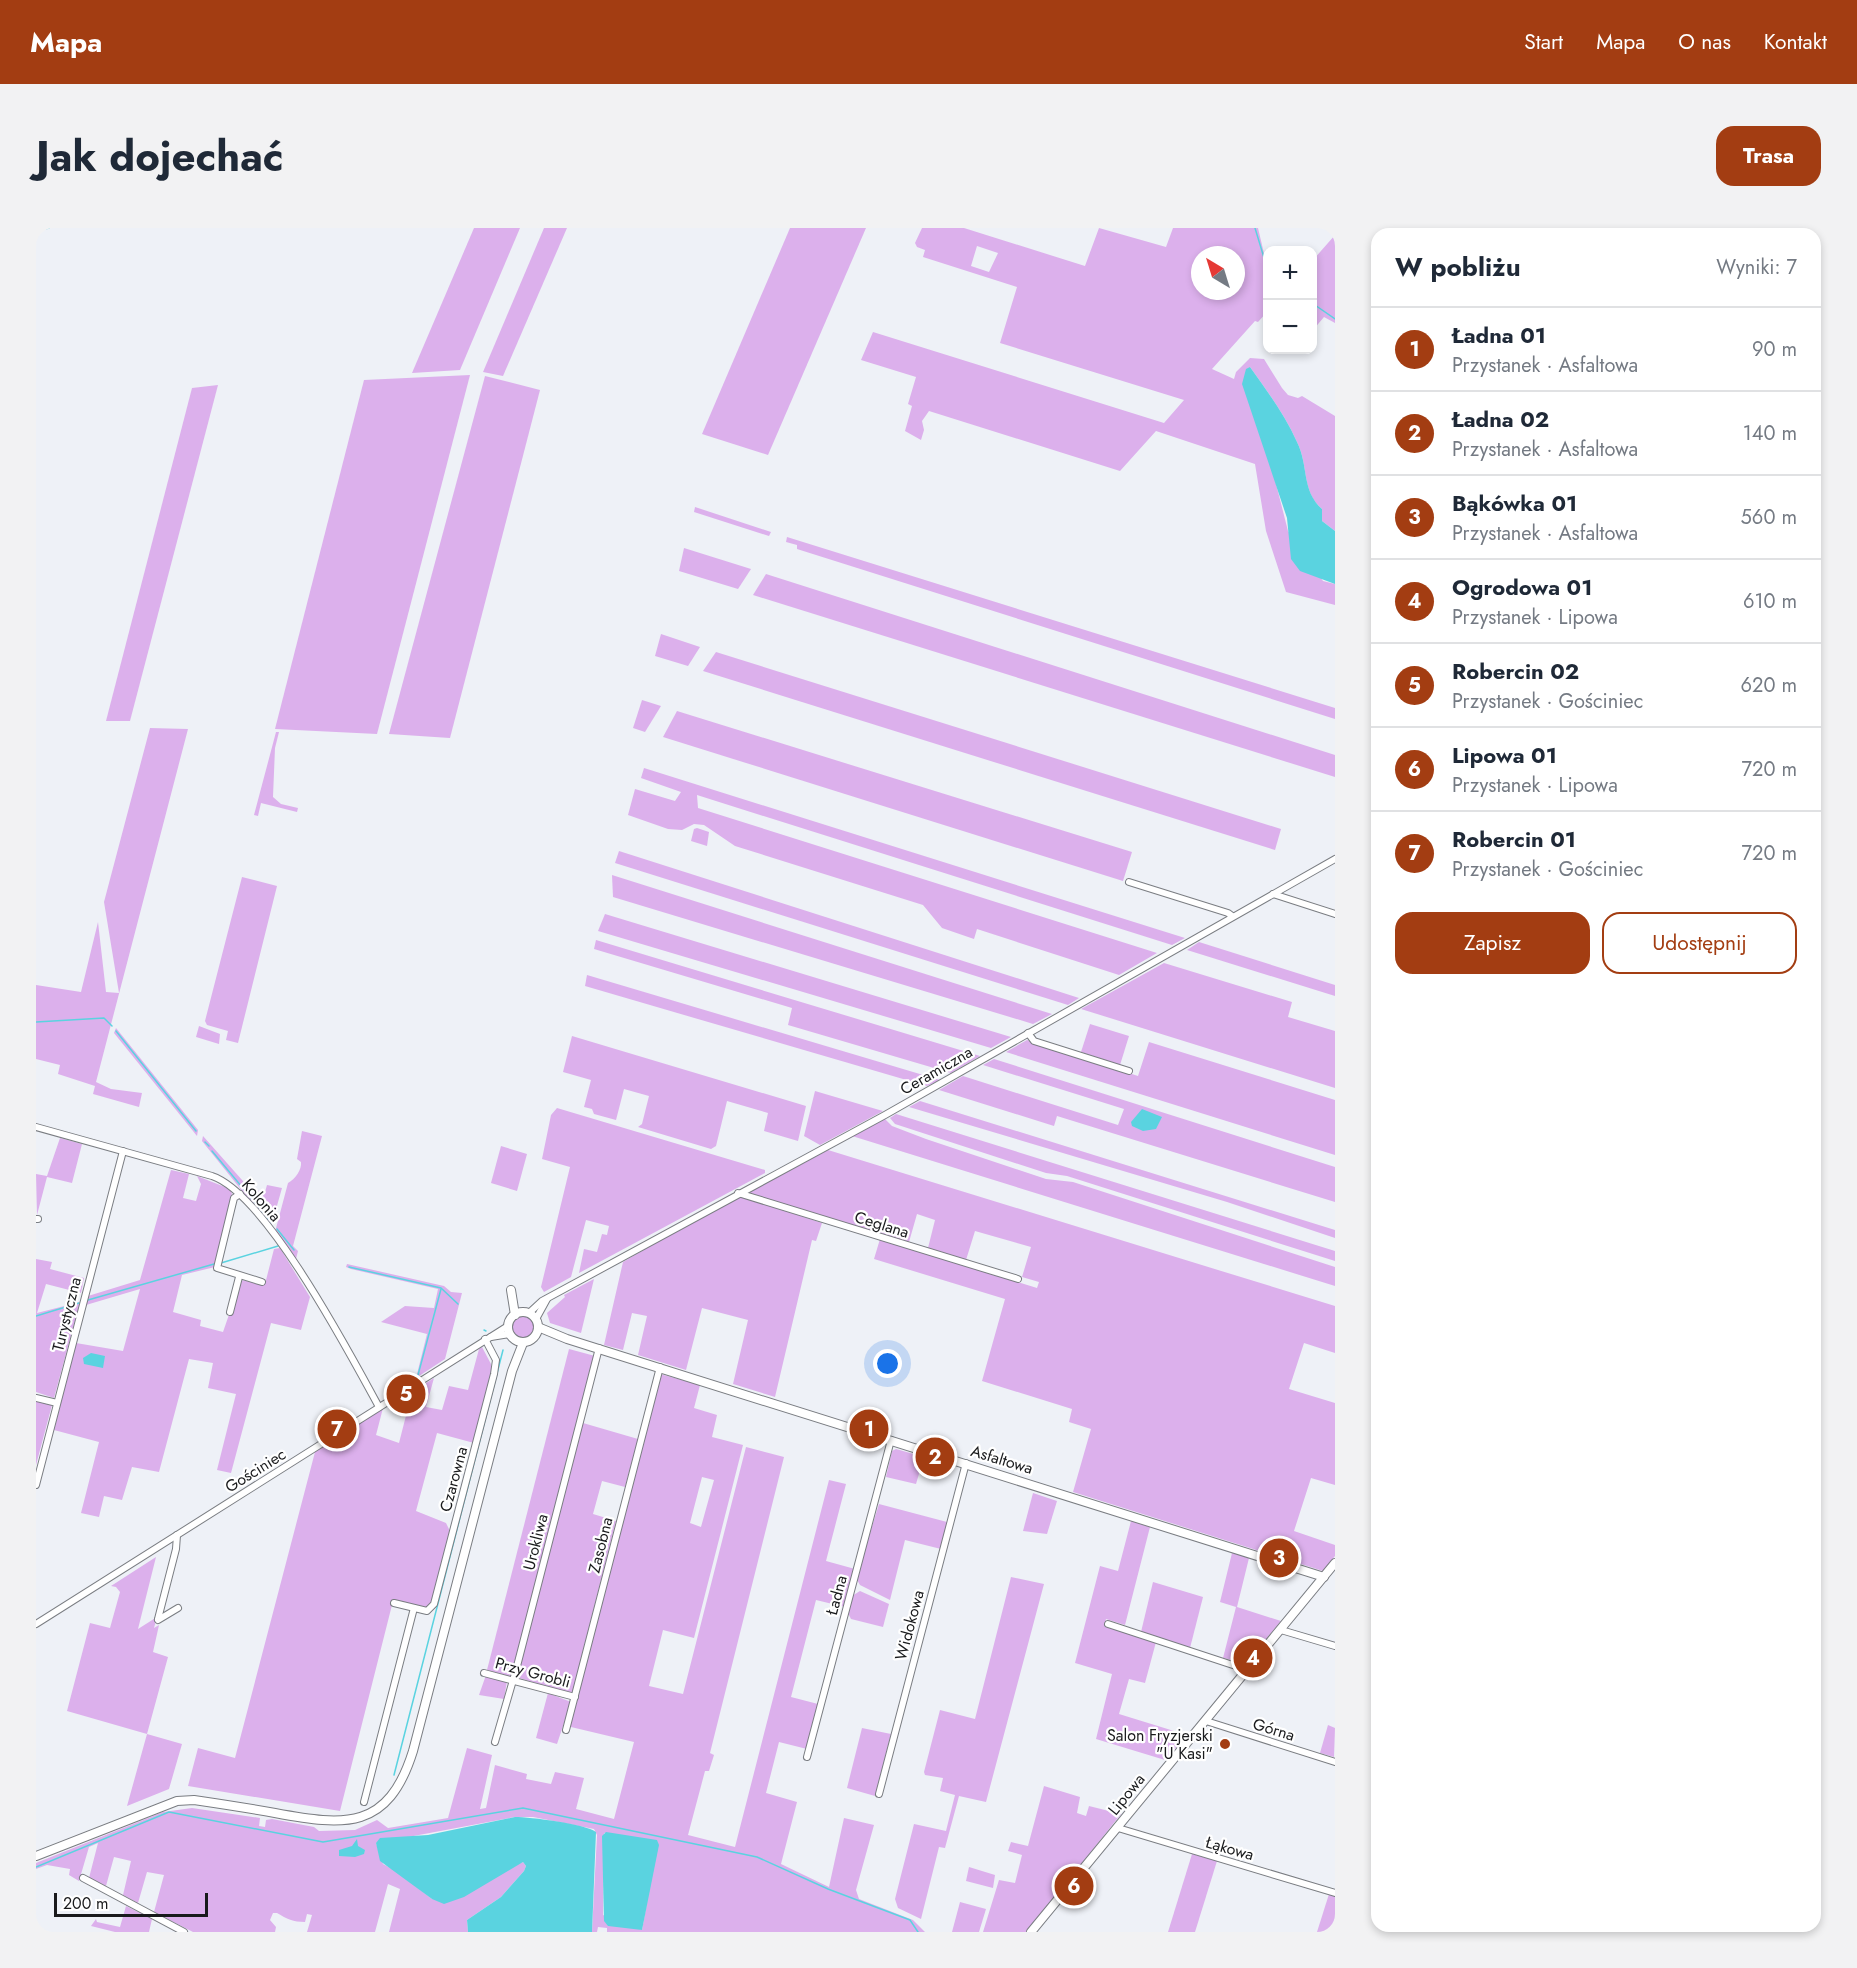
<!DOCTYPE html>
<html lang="pl">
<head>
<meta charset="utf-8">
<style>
	body { margin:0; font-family:Jost,sans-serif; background:#f2f2f3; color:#1f2937 }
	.controls { position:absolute; right:18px; top:18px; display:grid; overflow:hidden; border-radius:12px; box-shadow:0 3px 9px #0003 }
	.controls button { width:54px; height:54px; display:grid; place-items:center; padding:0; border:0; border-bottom:2px solid #e0e1e3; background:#fff; color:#1f2937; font:30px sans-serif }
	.compass { position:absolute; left:1155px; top:18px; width:54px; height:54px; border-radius:50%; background:#fff; box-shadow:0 3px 9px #0003; rotate:322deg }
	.scale { position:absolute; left:18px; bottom:15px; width:154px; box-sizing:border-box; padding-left:6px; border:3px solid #191a1c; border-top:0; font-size:16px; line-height:21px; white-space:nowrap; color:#191a1c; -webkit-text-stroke:4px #fff; paint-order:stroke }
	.you { position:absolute; left:852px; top:1136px; width:21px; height:21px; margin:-15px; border:4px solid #fff; border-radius:50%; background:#1a73e8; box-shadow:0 0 0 9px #1a73e833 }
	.badge { display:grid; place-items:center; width:39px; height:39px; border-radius:50%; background:#a33d12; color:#fff; font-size:20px; font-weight:700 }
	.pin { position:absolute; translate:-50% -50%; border:3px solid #fff; box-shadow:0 2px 6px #0006 }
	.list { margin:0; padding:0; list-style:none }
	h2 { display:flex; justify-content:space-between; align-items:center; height:78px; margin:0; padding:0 24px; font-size:26px }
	h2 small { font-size:20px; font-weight:400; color:#747a83 }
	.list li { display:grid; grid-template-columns:39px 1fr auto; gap:18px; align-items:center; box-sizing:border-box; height:84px; padding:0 24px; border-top:2px solid #e0e1e3 }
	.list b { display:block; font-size:22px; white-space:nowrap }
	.list p { margin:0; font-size:20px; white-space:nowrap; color:#747a83 }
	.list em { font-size:20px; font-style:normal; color:#747a83 }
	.actions { display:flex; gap:12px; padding:18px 24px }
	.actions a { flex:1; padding:14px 0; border:2px solid #a33d12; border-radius:18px; text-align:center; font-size:21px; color:#a33d12 }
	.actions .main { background:#a33d12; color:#fff }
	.map { position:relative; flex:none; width:1299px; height:1704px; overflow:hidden; border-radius:18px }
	header { display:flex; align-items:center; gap:36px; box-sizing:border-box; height:84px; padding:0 30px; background:#a33d12; color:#fff }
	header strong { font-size:28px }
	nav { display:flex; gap:33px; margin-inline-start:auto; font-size:21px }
	.intro { display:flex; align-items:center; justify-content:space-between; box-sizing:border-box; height:144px; padding:0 36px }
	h1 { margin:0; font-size:42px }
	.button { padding:15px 27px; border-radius:18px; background:#a33d12; color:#fff; font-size:21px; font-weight:700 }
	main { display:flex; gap:36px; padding:0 36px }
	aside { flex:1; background:#fff; border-radius:18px; box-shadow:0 3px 9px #0003 }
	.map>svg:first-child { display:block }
	.green { fill:#dcb0ec; fill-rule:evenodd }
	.water { fill:#5ad3e0 }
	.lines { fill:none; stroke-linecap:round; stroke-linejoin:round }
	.stream { stroke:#5ad3e0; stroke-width:1.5 }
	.street-casing { stroke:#7a7d82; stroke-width:8 }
	.secondary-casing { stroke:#7a7d82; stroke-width:10 }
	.street { stroke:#fff; stroke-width:6 }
	.secondary { stroke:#fff; stroke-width:8 }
	.poi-dot { fill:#a33d12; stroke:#fff; stroke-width:2 }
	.labels { text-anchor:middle; stroke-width:4.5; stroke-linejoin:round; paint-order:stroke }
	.street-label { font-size:16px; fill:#191a1c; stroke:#fff }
	.poi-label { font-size:16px; fill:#191a1c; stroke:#fff; text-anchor:end }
</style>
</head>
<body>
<header>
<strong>Mapa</strong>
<nav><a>Start</a><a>Mapa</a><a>O nas</a><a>Kontakt</a></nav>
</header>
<div class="intro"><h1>Jak dojechać</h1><a class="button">Trasa</a></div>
<main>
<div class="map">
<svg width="1299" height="1704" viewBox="0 0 1299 1704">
	<rect width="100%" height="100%" fill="#eef1f7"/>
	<g class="green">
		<path d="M438,0h46l-60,142 -48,3z"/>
		<path d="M508,0h23l-64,148 -20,-4z"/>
		<path d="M754,0h76l-98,227 -66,-21z"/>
		<path d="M886,0h42l121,38 14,-38 67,19 7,-19h85l9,38v46l-9,10 -3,-1 -43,48 22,10 2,-7 14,-14 14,1 18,29 6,7 10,3 4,-2 33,20v115l-13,-10v-12c-21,-18 -13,-43 -25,-67 -12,-27 -30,-51 -47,-75l-7,17 29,84 16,63 35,50 12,3v21l-49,-13 -20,-61 -11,-67 -99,-33 -36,40 -191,-60 -7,10 2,9 -3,10 -16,-9 7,-25 -4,-2 8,-27 -55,-17 12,-28 291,91 20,-23 -184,-57 17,-56 -94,-30 2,-7 -8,-3 -2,-4zM941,18l21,7 -9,19 -18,-6zM1164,27h36v36h-36z"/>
		<path d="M1299,7v88l-11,-6 -11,13v-70z"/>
		<path d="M434,147l-93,359 -102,-5 89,-349z"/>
		<path d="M449,148l55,14 -90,348 -61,-4z"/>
		<path d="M182,157l-88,336h-24l86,-333z"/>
		<path d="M659,279l76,25 -2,4 -75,-24z"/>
		<path d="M751,309l548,171v11l-538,-170v-4l-11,-3z"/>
		<path d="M648,320l67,21 -13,20 -59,-18z"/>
		<path d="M730,346l569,181v22l-582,-182z"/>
		<path d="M625,406l39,13 -12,19 -33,-10z"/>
		<path d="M680,424l565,177 -6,21 -572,-179z"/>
		<path d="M606,472l19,6 -16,26 -12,-4z"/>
		<path d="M641,483l455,141 -9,29 -460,-144z"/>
		<path d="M114,500l38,1 -92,353 15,7 31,4 -3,14 -46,-13 2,-8 -37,-12 2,-9 -24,-6v-74l45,7 17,-70 8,70 13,1 -15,-91z"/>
		<path d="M240,504h3l-4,16 -2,49 8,7 17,4 -1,4 -36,-9 -3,13 -4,-1z"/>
		<path d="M608,540l541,170 -13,7 -475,-150 1,13 459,145 -38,22 -142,-46 -3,10 -32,-11 -19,-23 -188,-59 -31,-21 -10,-1 -12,6 -14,-1 -40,-14 7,-26 40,12 6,-9 -40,-14z"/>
		<path d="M661,600l12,4 -2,14 -16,-5 3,-12z"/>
		<path d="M583,623l460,147 -11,7 -453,-142z"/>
		<path d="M576,647l440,139 -19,10 -420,-127z"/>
		<path d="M206,649l35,9 -39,157 -12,-3 2,-9 -21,-6 -2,-4z"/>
		<path d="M569,686l406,123 -20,11 -393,-117z"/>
		<path d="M560,712l384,116 -29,17 -163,-48 4,-17 -198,-59z"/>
		<path d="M1163,714l136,43v11l-148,-46z"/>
		<path d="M1128,735l128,39 -4,15 47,14v57l-254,-79z"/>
		<path d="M551,747l353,105 -13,6 -342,-100z"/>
		<path d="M1054,796l39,12 -9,29 -39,-13z"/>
		<path d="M163,798l21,8 -1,10 -23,-7z"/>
		<path d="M80,800l82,102 -1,6 -83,-103z"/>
		<path d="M536,808l234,70 -8,35 -34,-10 4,-18 -41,-12 -11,45 -5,3 -73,-22 4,-3 7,-28 -25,-7 -8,31 -22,-6 -2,-5 -8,-2 7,-27 -28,-8z"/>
		<path d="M991,812l111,36 11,-34 186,58v55l-329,-103z"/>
		<path d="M958,831l341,108v35l-278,-86 -3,10 -115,-36 24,-14 155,49 6,-16 -141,-44z"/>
		<path d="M779,863l61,18 7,2 -63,34 -16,-9z"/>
		<path d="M884,873l415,129v8l-108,-36 -318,-95z"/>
		<path d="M521,880l208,62v3l-186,100 5,-24 13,3 5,-18 5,1 2,-9 -23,-6 -15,57 -27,15 -3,-5 29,-120 -28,-8 9,-44z"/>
		<path d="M860,886l439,137v10l-268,-85 -21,-3 -151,-49 -5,-6z"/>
		<path d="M849,891l7,7 34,13 120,40 27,3 262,85v19l-483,-150z"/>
		<path d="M266,903l20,5 -29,110 5,5 -2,8 -21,-27 13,-49c7,-4 14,-13 13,-21l-4,-3z"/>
		<path d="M167,908l47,53 15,3 2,-7 15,3 -11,39 -69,-86z"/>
		<path d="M24,910l22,6 -10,39 -25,-6 -10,38 -1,-41 11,2z"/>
		<path d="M465,918l26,8 -10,37 -26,-8z"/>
		<path d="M792,922l507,156v47l-31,-10 -15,46 46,14v82l-24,-7 -17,53 41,14v11l-12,15 -250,-79 18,-63 -22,-7 3,-13 -90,-28 23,-82 -131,-40 6,-20 157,49 2,-6 -17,-5 9,-30 -56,-16 -9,29 -38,-12 7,-28 -18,-6 -8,28 -161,-49z"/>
		<path d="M135,942l18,4 -6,24 13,3 5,-17 -4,-8 33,13 2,5 -17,73 -33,8 -9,37 28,8 -1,6 23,6 18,-52 24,4 9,-35 6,-1 30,49 -9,33 -30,-7 -40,150 -14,-3 19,-76 -28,-6 5,-25 -24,-4 -30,113 -27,-5 -10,33 -18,-4 -5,21 -18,-4 18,-71 -45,-12 22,-87 47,8 17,-62 -54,16 2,-9 52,-16z"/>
		<path d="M702,967l84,28 -6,18 -4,-1 -37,157 -42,-13 15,-64 -46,-12 -16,62 -48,-15 9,-39 -15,-3 -9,37 -19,-5 19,-83z"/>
		<path d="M0,1031l16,3 -2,7 34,9 -3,15 -35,-9 -9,29 43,-11 -26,96 -18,-6z"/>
		<path d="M311,1036l97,22 7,6 11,1 -17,66 -29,19 11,-44 -46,-12 24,-16 29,2 4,-19 -87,-20 -5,-2z"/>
		<path d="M558,1051l-13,54 -31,-10 -3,-10 18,-16 -1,-2z"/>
		<circle cx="487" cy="1099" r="11"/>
		<path d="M446,1119l9,17 1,10 -18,69 -37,-10 -21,78 30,12 5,10 -19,73 -5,3 -34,-8 -53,210 -152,-25 10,-38 37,10 80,-306 68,-44 -7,27 23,8 13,-51 22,-14 -8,29 16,3 7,-24 19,4 11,-41z"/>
		<path d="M533,1121l26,7 -84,321 -24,-7z"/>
		<path d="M624,1146l40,11 -6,23 23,7 -5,22 31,8 -49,193 -31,-8 -14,56 34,8 63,-247 38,10 -74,296 4,2 -5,16h-4l-17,64 47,12 94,-367 17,4 -20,77 29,8 -10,38 -29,-7 -25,97 27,7 -11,45 -28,-7 -13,51 31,9 -16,62 48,23 15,-69 30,7 -18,65 3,9 54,21 12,12h-318v-4l-9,-1 -1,5h-5l5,-97 -3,-6 -61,-12h-18l-139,26 7,21 13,7 36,28 91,-37 3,4 -2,5 -23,26 -34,23 1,12h-79l11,-43 -12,-5 -13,48h-68l5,-17 -5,-1 -2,8c-12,0 -18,-3 -28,-9h-4l-3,7 6,7 -1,5h-82l-39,-20 10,-37 -17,-3 -9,31 -15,-8 8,-34 -17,-4 -8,29 -17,-8 9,-35 -9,4 -10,34 -10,-6 1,-6 -23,-4 -11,4v-6l127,-51 29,-4 68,10 -1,8 6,1 1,-7 6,-1 42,8 5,4 36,-1 22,-10 11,8 60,-10 19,-70 25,7 -12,54 6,-1 9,-43 32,9 -1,5 25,5 4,-12 29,6 -8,31 38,10 20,-77 -63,-15v-5zM666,1249l12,3 -13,47 -11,-4zM568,1605l54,9 -16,88 -39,-15z"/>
		<path d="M0,1173l16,4 -16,60z"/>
		<path d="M547,1195l55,16 -13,48 -23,-6 -9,33 23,7 -44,173 -56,-17z"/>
		<path d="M860,1221l28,8 -8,27 -30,-7 6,-26z"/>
		<path d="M997,1265l24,8 -10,33 -24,-3z"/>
		<path d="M843,1276l68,18 -6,27 -36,-9 -15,60 -30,-15 -4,-7z"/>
		<path d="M1095,1293l19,6 -25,98 -19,-6 -2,7 52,16 -11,41 -16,-4 -10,35 68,21 -22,25 -69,-21 16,-65 -37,-11 25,-97 18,5z"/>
		<path d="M1196,1325l17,5 -12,49 44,14 -35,42 -23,-5 13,-51 -16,-5z"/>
		<path d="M120,1329l-18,72 19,-12 -3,11 5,-3 -6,27 15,5 -21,77 35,10 -13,45 -42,17 20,-72 -80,-23 23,-88 20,5 10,-36 -4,-5 -5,-1z"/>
		<path d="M975,1349l33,7 -58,218 -27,-6 -14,52 -6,-1 -18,72 -23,-11 -3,-9 19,-75 32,7 9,-36 -15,-4 3,-13 -18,-3 -1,-3 16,-62 35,9z"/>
		<path d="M1117,1354l50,15 -13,51 -49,-16z"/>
		<path d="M824,1363l29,13 -6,23 -32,-8 -4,-8 5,-15z"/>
		<path d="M450,1447l21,6 -3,18 -25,-4z"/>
		<path d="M512,1465l23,9 -14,42 -21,-6z"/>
		<path d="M1292,1497l7,3 -1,29 -14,-4z"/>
		<path d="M826,1500l29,6 -16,62 -28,-8z"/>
		<path d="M1008,1558l36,11 -3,16 9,3 3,-10 32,8 -94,118h-44l16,-52 16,3 7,-28 -14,-4 3,-9 17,4z"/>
		<path d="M1156,1626l25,7 -22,71h-27z"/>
		<path d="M933,1639l26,8 -2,13 -27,-7z"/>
		<path d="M1293,1666l6,2v36h-18z"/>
		<path d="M924,1674l26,7 -7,23h-27z"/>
		<path d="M90,1678l26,13 -3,13h-34l-24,-6 5,-7 1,3 23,5z"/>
	</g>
	<g class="water">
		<path d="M1214,139c17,24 35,48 47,75 12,24 4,48 25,67v12l13,10v53l-35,-13 -9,-12 -4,-41 -45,-134 4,-15z"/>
		<path d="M1106,881l20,8 -6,12 -13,2 -11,-5 -1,-4z"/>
		<path d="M55,1125l14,3 -2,12 -19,-4 -1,-6z"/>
		<path d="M479,1589c15,0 71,7 81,15l-4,100h-124l-1,-12 34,-23 23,-26 2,-5 -3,-4 -59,35 -20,7 -12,-5 -52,-38 -4,-18 4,-5 48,-3z"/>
		<path d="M570,1604l51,8 2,5 -17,85 -34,-4 -4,-5 -2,-85z"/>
		<path d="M321,1611l1,7 7,4 -1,4 -9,3 -16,-1v-6l13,-4z"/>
	</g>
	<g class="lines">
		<g class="stream">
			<path d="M1219,0l13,43"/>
			<path d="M0,3l13,-3"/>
			<path d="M1276,75l23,16"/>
			<path d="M0,794l68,-4 8,8"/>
			<path d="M80,803l80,100"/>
			<path d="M169,914l4,4"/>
			<path d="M176,923l60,72"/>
			<path d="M241,1001l17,21"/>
			<path d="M185,1035l57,-17"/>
			<path d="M313,1039l92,21 17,16"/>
			<path d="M52,1072l126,-36"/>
			<path d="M0,1088l43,-13"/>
			<path d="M448,1102l2,1"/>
			<path d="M382,1147l23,-86"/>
			<path d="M358,1547l109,-425"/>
			<path d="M0,1639l133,-55 154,30 200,-34 234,49 71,32 82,31 8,12"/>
		</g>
		<g class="street-casing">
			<g id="street">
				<path d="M1093,654l99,31 4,3"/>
				<path d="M1237,666l62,20"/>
				<path d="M992,805l6,8 95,30"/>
				<path d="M0,899l176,49c54,18 138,178 167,231"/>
				<path d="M702,965l280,86"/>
				<path d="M204,966l-6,4 -17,70 45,14"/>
				<path d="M0,991h2"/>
				<path d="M194,1084l9,-35"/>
				<path d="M493,1085l13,-12 343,-186 450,-256"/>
				<path d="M500,1091l11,-20"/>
				<path d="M455,1109l19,-3"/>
				<path d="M0,1170l21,5"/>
				<path d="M0,1257l87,-334"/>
				<path d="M358,1375l33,8 7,-7 60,-230 2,-14 -11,-21"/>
				<path d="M122,1391l18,-70 1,-14"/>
				<path d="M122,1392l20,-12"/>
				<path d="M0,1396l472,-298"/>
				<path d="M1072,1396l140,46"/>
				<path d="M1245,1402l54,16"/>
				<path d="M448,1445l91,24"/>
				<path d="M1170,1493l129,41"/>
				<path d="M530,1502l94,-363"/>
				<path d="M459,1514l21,-72 83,-322"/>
				<path d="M771,1529l84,-317"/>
				<path d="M843,1566l87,-331"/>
				<path d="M328,1574l50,-194"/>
				<path d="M1082,1600l217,65"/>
				<path d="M47,1650l101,54"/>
			</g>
		</g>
		<g class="secondary-casing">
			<g id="secondary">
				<path d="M475,1062l4,25"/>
				<circle cx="487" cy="1099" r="15"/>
				<path d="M502,1099l29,12 757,238"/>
				<path d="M0,1628l141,-55 17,-1c27,4 54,8 81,13 70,13 113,18 138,-62l99,-380 11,-28"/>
				<path d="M995,1704l304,-369"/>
			</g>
		</g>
		<use href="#street" class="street"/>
		<use href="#secondary" class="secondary"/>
	</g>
	<circle class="poi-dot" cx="1189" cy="1516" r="6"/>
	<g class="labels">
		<g class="street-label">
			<text transform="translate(900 842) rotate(-30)" y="6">Ceramiczna</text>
			<text transform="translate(226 972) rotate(49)" y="6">Kolonia</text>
			<text transform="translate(846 996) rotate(17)" y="6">Ceglana</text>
			<text transform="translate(30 1086) rotate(-76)" y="6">Turystyczna</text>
			<text transform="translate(966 1231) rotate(17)" y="6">Asfaltowa</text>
			<text transform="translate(219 1242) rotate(-32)" y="6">Gościniec</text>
			<text transform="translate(417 1251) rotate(-75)" y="6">Czarowna</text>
			<text transform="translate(499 1314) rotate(-76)" y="6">Urokliwa</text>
			<text transform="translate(564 1317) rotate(-76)" y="6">Zasobna</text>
			<text transform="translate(800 1367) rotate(-75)" y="6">Ładna</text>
			<text transform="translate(873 1397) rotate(-75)" y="6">Widokowa</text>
			<text transform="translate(497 1444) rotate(15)" y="6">Przy Grobli</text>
			<text transform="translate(1238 1501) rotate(17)" y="6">Górna</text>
			<text transform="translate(1090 1566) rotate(-51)" y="6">Lipowa</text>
			<text transform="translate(1194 1620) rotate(16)" y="6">Łąkowa</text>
		</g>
		<g class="poi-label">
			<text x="1177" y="1513">Salon Fryzjerski<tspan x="1177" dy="18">"U Kasi"</tspan></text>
		</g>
	</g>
</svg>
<div class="controls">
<button>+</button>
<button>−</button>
</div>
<svg class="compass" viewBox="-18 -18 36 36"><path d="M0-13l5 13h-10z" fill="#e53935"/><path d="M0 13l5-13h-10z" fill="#747a83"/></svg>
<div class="scale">200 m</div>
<div class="you"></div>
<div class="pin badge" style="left:833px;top:1201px">1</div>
<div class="pin badge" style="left:899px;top:1229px">2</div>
<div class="pin badge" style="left:1243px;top:1330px">3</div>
<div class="pin badge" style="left:1217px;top:1430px">4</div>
<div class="pin badge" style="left:370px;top:1166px">5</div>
<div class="pin badge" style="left:1038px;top:1658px">6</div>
<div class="pin badge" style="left:301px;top:1201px">7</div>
</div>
<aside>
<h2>W pobliżu<small>Wyniki: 7</small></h2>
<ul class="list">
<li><span class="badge">1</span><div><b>Ładna 01</b><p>Przystanek · Asfaltowa</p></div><em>90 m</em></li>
<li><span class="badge">2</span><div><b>Ładna 02</b><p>Przystanek · Asfaltowa</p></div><em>140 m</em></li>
<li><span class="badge">3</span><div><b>Bąkówka 01</b><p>Przystanek · Asfaltowa</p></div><em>560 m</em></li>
<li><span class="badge">4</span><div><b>Ogrodowa 01</b><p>Przystanek · Lipowa</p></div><em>610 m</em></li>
<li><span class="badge">5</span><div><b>Robercin 02</b><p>Przystanek · Gościniec</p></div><em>620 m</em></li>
<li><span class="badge">6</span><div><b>Lipowa 01</b><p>Przystanek · Lipowa</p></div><em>720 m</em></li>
<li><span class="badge">7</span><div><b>Robercin 01</b><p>Przystanek · Gościniec</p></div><em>720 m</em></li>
</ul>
<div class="actions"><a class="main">Zapisz</a><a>Udostępnij</a></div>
</aside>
</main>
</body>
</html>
